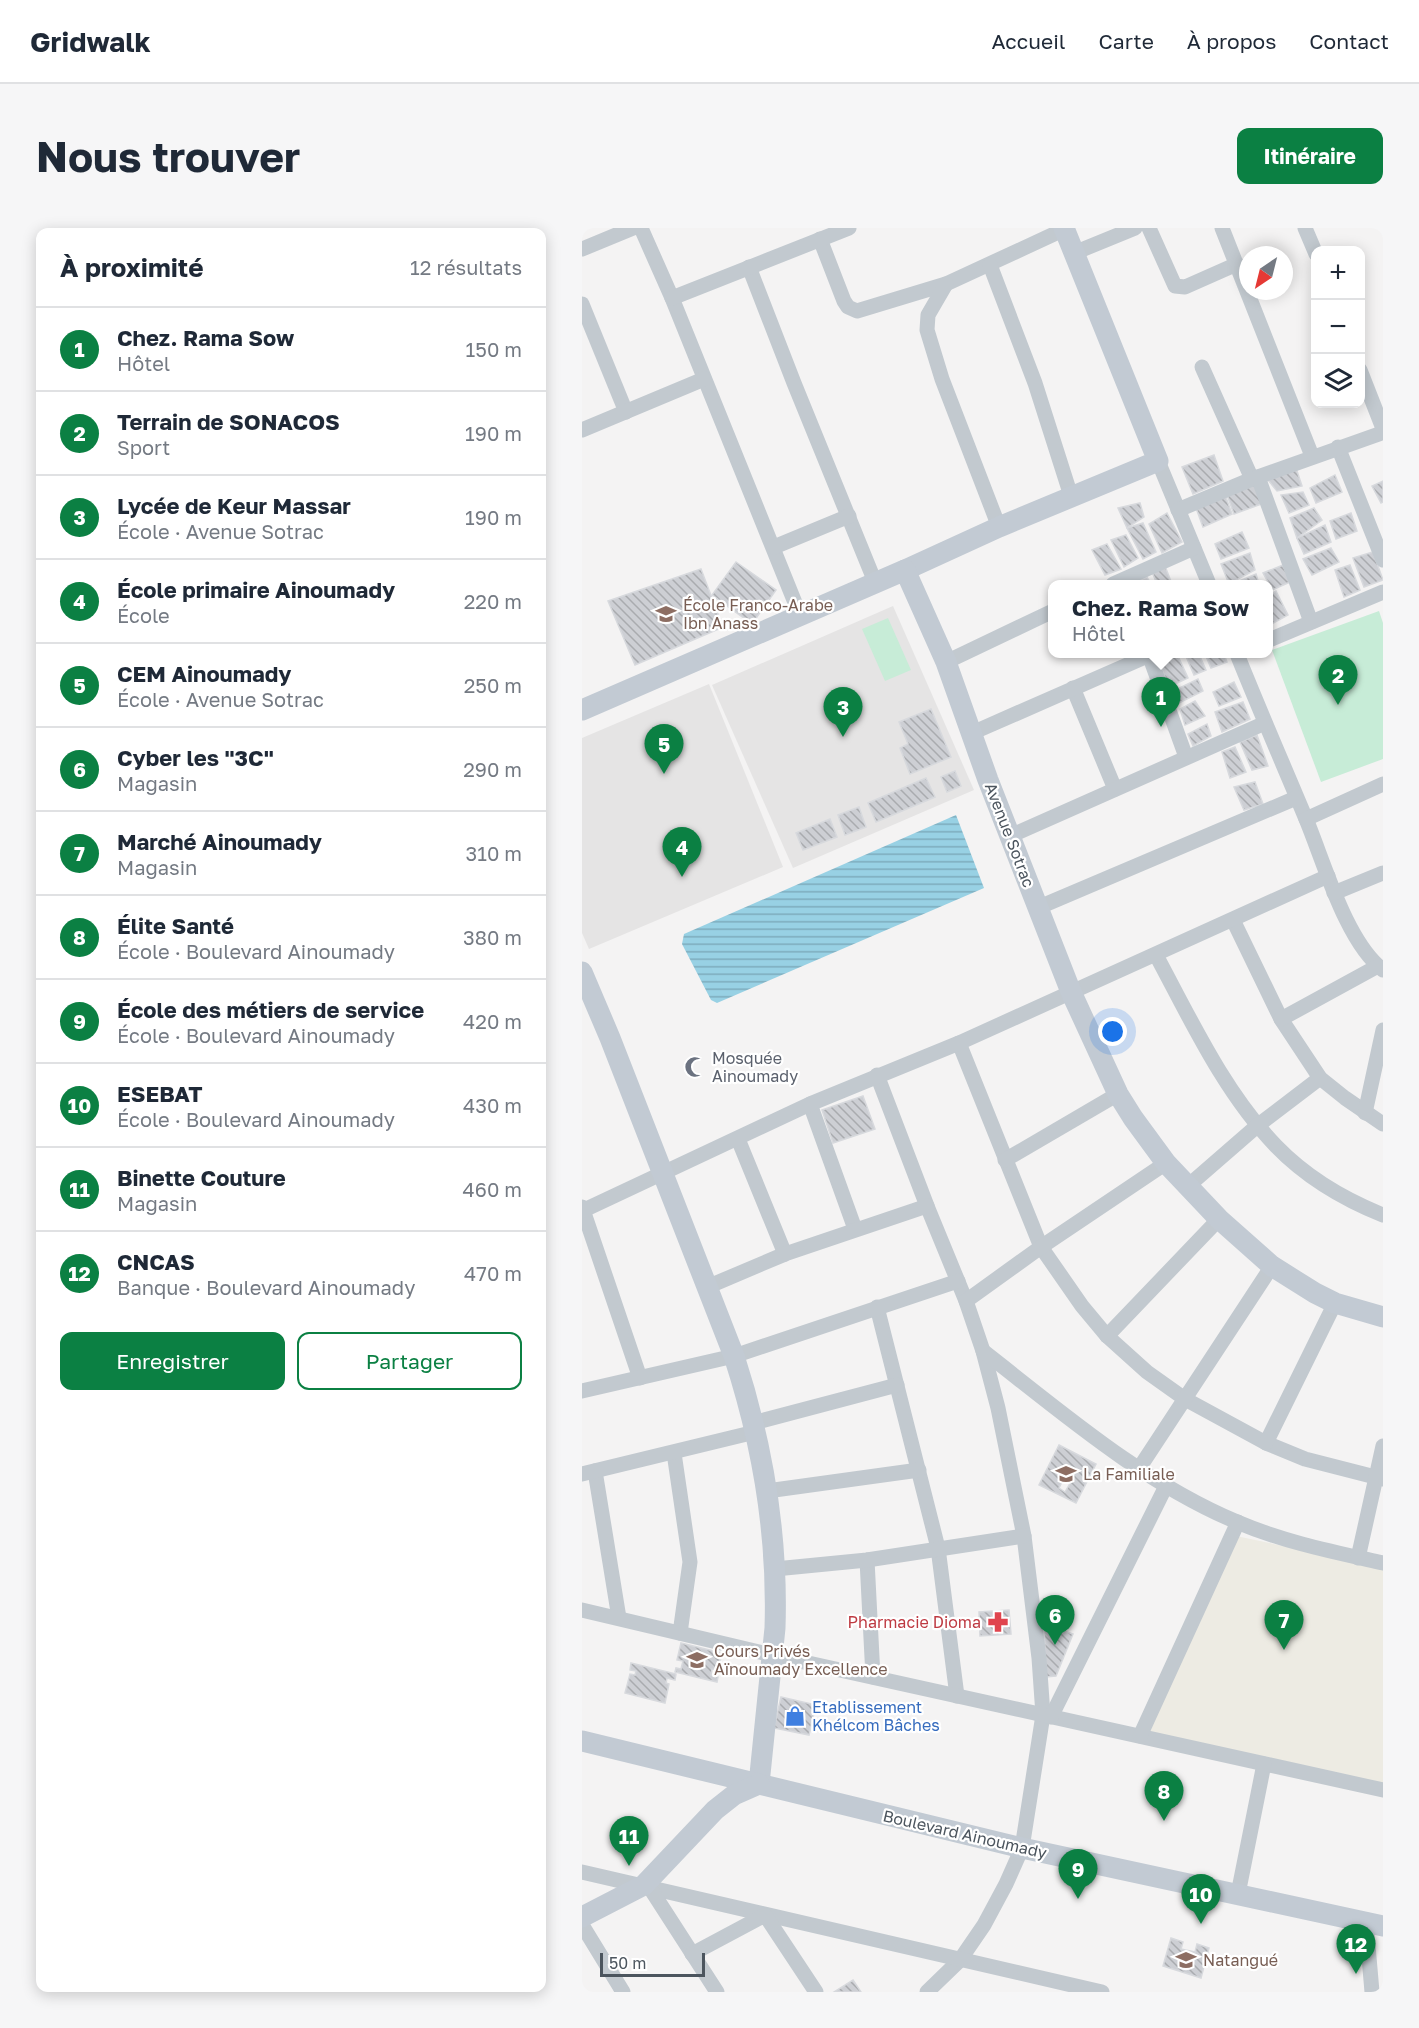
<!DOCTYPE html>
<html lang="fr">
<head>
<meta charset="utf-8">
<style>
	body { margin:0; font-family:"Golos Text",sans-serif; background:#f6f6f7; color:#1f2937 }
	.controls { position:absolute; right:18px; top:18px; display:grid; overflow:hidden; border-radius:12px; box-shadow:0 3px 15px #0003 }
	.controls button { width:54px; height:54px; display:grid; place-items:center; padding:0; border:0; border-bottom:2px solid #e0e1e3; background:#fff; color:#1f2937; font:30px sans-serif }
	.compass { position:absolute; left:657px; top:18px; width:54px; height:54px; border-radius:50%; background:#fff; box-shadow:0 3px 15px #0003; rotate:215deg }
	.scale { position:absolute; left:18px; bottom:15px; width:105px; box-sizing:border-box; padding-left:6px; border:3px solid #4c555e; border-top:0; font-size:16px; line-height:21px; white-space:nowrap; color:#4c555e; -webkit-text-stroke:4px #fff; paint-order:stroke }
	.you { position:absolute; left:531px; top:804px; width:21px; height:21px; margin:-15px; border:4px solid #fff; border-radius:50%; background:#1a73e8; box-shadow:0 0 0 9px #1a73e833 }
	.badge { display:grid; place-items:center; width:39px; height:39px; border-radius:50%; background:#0b8043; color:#fff; font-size:20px; font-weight:700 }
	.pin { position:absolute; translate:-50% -50px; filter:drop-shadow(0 2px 3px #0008) }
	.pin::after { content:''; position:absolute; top:32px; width:21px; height:18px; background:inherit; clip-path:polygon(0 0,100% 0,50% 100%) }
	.popup { position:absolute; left:466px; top:352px; width:225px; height:78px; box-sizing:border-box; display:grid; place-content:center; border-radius:12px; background:#fff; filter:drop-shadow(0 2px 4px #0005); font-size:20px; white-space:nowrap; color:#747a83 }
	.popup b { font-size:22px; color:#1f2937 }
	.popup::after { content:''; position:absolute; left:50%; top:100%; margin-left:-12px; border:12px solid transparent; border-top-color:#fff }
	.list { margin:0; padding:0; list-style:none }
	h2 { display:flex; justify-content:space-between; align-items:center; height:78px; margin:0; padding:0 24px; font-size:26px }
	h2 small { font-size:20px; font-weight:400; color:#747a83 }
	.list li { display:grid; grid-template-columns:39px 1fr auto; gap:18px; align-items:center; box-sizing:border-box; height:84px; padding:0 24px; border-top:2px solid #e0e1e3 }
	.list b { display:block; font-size:22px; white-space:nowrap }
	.list p { margin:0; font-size:20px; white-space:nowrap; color:#747a83 }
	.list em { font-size:20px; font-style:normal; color:#747a83 }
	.actions { display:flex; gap:12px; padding:18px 24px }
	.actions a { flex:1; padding:14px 0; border:2px solid #0b8043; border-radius:12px; text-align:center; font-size:21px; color:#0b8043 }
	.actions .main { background:#0b8043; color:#fff }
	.icon { flex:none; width:33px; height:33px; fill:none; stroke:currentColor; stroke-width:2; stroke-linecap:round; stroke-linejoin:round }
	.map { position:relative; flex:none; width:801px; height:1764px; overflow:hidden; border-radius:12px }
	header { display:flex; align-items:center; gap:36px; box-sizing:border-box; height:84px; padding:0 30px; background:#fff; border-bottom:2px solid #e0e1e3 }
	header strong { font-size:28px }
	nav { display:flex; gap:33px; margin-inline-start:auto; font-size:21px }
	.intro { display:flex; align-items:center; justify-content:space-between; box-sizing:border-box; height:144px; padding:0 36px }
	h1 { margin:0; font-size:42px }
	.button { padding:15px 27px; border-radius:12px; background:#0b8043; color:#fff; font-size:21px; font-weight:700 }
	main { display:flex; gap:36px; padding:0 36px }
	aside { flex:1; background:#fff; border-radius:12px; box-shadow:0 3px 15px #0003 }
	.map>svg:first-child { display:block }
	.commercial { fill:#edebe3 }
	.education { fill:#e5e4e4 }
	.green { fill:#c7ecd7 }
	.water { fill:url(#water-rules) }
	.building { fill:url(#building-back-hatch); stroke:#d7d9dd; stroke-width:1.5; fill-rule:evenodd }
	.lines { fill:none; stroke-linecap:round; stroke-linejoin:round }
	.street { stroke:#c2c9cf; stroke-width:15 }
	.secondary { stroke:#c2cad3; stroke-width:21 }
	.labels { text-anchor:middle; stroke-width:4.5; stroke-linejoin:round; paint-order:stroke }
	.education-label { font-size:16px; fill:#785e54; stroke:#fff; text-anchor:start }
	.street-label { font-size:16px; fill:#4c555e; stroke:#fff }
	.worship-label { font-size:16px; fill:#5b616d; stroke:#fff; text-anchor:start }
	.health-label { font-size:16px; fill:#be3a42; stroke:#fff; text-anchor:end }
	.shop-label { font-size:16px; fill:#366cbe; stroke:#fff; text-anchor:start }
</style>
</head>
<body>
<header>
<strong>Gridwalk</strong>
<nav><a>Accueil</a><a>Carte</a><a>À propos</a><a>Contact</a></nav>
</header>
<div class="intro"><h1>Nous trouver</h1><a class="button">Itinéraire</a></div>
<main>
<aside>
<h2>À proximité<small>12 résultats</small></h2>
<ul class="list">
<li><span class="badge">1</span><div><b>Chez. Rama Sow</b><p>Hôtel</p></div><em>150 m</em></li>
<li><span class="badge">2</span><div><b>Terrain de SONACOS</b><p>Sport</p></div><em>190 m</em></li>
<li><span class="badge">3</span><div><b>Lycée de Keur Massar</b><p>École · Avenue Sotrac</p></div><em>190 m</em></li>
<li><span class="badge">4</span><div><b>École primaire Ainoumady</b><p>École</p></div><em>220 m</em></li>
<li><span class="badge">5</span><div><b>CEM Ainoumady</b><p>École · Avenue Sotrac</p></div><em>250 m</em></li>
<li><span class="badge">6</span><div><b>Cyber les &quot;3C&quot;</b><p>Magasin</p></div><em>290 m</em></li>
<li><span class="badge">7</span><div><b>Marché Ainoumady</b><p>Magasin</p></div><em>310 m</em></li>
<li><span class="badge">8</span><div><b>Élite Santé</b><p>École · Boulevard Ainoumady</p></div><em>380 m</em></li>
<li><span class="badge">9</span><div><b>École des métiers de service</b><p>École · Boulevard Ainoumady</p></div><em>420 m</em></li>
<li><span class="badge">10</span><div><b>ESEBAT</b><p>École · Boulevard Ainoumady</p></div><em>430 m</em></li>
<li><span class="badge">11</span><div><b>Binette Couture</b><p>Magasin</p></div><em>460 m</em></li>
<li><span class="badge">12</span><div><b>CNCAS</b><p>Banque · Boulevard Ainoumady</p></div><em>470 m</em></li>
</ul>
<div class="actions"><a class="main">Enregistrer</a><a>Partager</a></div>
</aside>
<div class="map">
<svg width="801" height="1764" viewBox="0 0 801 1764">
	<defs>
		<pattern id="water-rules" width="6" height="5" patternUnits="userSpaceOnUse" patternTransform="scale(1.5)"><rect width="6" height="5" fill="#98d1e4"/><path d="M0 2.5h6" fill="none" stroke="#7eacbc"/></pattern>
		<pattern id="building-back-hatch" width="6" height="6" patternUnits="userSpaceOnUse" patternTransform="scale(1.5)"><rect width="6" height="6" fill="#cdcfd4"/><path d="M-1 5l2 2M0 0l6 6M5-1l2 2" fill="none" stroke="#a9abaf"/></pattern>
	</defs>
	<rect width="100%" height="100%" fill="#f4f3f3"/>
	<path class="commercial" d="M654,1308l147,31v219l-234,-53z"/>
	<g class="education">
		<path d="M311,378l81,184 -181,78 -81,-183z"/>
		<path d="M127,456l74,183 -194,82 -7,-16v-195z"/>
	</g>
	<g class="green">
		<path d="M797,383l4,12v136l-62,23 -49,-132z"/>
		<path d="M306,390l23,52 -26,11 -23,-52z"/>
	</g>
	<path class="water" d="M374,587l28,73 -267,115 -6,-3 -29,-56 2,-10z"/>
	<g class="building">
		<path d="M632,227l9,26 -30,13 -11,-27z"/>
		<path d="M714,240l6,18 -25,5 -9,-11z"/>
		<path d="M753,247l7,17 -26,11 -6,-15z"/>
		<path d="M801,253v21l-2,1 -9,-17z"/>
		<path d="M675,256l7,19 -30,11 -7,-19z"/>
		<path d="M642,264l8,22 -29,13 -7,-19z"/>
		<path d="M721,264l6,13 -20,8 -8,-18z"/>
		<path d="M558,275l4,14 -17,11 -9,-20z"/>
		<path d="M732,280l8,12 -25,18 -7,-20z"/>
		<path d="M585,285l15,29 -20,11 -13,-29z"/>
		<path d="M769,285l6,18 -21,8 -6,-18z"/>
		<path d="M561,295l13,29 -13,7 -16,-31z"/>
		<path d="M743,297l6,17 -27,12 -7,-16z"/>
		<path d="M660,304l7,16 -28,11 -6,-15z"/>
		<path d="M544,307l12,23 -14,9 -13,-27z"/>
		<path d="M525,316l14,25 -16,6 -13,-25z"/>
		<path d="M749,320l8,14 -27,13 -9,-16z"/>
		<path d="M791,324l10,28 -19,7 -11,-29z"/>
		<path d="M668,325l5,17 -26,14 -8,-20z"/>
		<path d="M154,334l40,28 -24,34 -40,-29z"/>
		<path d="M701,337l7,17 -20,9 -1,-7 -6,-11z"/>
		<path d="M768,337l10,25 -16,7 -9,-27z"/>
		<path d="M583,338l7,18h-15l-5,-12z"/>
		<path d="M119,341l22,58 -88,38 -27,-64z"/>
		<path d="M674,346l3,10h-27z"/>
		<path d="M565,349l4,7h-21z"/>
		<path d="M694,363l12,24 -18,10 -1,-30z"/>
		<path d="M583,426h12l11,24 -19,9 -12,-30z"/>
		<path d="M603,426h14l7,16 -12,5z"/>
		<path d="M623,426h19l3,8 -16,6z"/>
		<path d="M616,451l5,12 -24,12 -6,-12z"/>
		<path d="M652,454l7,15 -22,9 -6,-14z"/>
		<path d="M613,473l10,15 -20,9 -5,-16z"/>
		<path d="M661,474l7,17 -28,13 -7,-20z"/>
		<path d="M349,481l20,48 -41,17 -10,-26 8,-4 -9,-22z"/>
		<path d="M625,496l4,12 -18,10 -5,-12z"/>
		<path d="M675,507l11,31 -16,4 -12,-28z"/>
		<path d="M653,519l11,25 -16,6 -8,-26z"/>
		<path d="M373,543l6,15 -14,6 -6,-15z"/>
		<path d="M344,550l9,19 -59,25 -8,-19z"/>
		<path d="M673,554l8,22 -19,6 -10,-23z"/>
		<path d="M277,579l7,20 -21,8 -7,-20z"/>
		<path d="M248,591l7,18 -34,13 -7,-17z"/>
		<path d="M281,868l12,33 -42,14 -11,-33z"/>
		<path d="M477,1217l37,19 -20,39 -37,-18zM484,1246l7,4 -8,14 -6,-4z"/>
		<path d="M427,1382l2,24 -31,2 -1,-24z"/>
		<path d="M462,1396l29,10 -17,42 -10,1z"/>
		<path d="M99,1415l41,10 -4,17 -6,-1 -1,6 7,2 -1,5 -42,-10 1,-4 5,1 2,-8 -6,-1z"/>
		<path d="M49,1435l45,11 -1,6 -8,-2 -1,5 3,1 -4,19 -40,-10 5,-19 5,1 1,-4 -6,-1z"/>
		<path d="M199,1469l35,8 -7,30 -35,-7z"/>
		<path d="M589,1710l12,4 -2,7 14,3 2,-8 12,4 -8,30 -38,-12z"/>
		<path d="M271,1752l8,12h-27z"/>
	</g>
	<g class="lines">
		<g class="street">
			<path d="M59,0l31,70 128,317"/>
			<path d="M567,0l26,58 10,1 52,-23"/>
			<path d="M640,0l90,228"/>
			<path d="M723,0l11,26"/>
			<path d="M238,11l24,62 4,6 9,4 89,-27 119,-55"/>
			<path d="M0,21l51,-21"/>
			<path d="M492,25l61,-25"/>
			<path d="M408,37l45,118 36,113"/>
			<path d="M167,39l45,116 81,199"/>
			<path d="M364,56l-18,31 -1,15 15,49 57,148"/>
			<path d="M90,70l177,-70"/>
			<path d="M0,76l44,108"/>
			<path d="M620,139l50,112"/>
			<path d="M0,202l122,-51"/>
			<path d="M756,219l45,113"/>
			<path d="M576,233l51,123"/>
			<path d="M676,249l53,145"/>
			<path d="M596,282l74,-31 127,-45 3,-3v-5l-22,-56"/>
			<path d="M192,319l75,-31"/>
			<path d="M531,356l81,-36"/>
			<path d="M687,412l114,-48"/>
			<path d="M655,426c22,55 46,110 69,165 18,43 40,123 77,151"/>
			<path d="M567,427l37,102"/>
			<path d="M364,434l107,-51"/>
			<path d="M491,460l42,101"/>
			<path d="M390,505l180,-79"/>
			<path d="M724,591l77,-35"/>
			<path d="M428,608l255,-113"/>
			<path d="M752,665l49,-20"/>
			<path d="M455,680l259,-110"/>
			<path d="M651,692l48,99 39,59 25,20 38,26"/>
			<path d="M574,727c35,65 68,137 120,191 30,31 67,53 107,69"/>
			<path d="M699,791l97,-53"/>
			<path d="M377,815l82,204 41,59 25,30 40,36 38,27 81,44 39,16 78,20"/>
			<path d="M295,847l50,131 39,95 17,50 15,57 26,128 15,122 4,57 -21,133 -16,36 -22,41 -24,35 -33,32"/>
			<path d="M228,876l45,125"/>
			<path d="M783,885l18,-83"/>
			<path d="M156,911l47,115"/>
			<path d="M423,932l113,-66"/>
			<path d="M606,958l69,-60 63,-48"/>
			<path d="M0,979l58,171"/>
			<path d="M0,983l228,-107 149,-61 369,-167"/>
			<path d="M125,1059l78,-33 142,-48"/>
			<path d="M384,1073l75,-54 125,-84"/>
			<path d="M295,1079l61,241 19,148"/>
			<path d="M525,1108l112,-117"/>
			<path d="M401,1123c81,63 159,131 254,171 47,20 97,30 146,41"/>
			<path d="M0,1163l152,-35 224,-75"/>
			<path d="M171,1195l144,-38"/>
			<path d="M684,1215l69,-140"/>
			<path d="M92,1225l16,109 -10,71"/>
			<path d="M556,1242l134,-204"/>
			<path d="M13,1243l24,147"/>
			<path d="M0,1246l173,-42"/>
			<path d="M185,1263l152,-21"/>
			<path d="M776,1330l25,-112"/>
			<path d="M285,1332l6,117"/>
			<path d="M193,1341l92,-9 157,-24"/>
			<path d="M0,1382l190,45 611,135"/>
			<path d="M469,1489l115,-231"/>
			<path d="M558,1508l98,-214"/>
			<path d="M0,1644l520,120"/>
			<path d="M66,1657l69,107"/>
			<path d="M656,1666l26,-130"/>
			<path d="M784,1694l6,70"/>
			<path d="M0,1697l41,67"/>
			<path d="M110,1726l73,-39 51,77"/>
		</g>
		<g class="secondary">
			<path d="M323,342l94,-43 159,-66 -94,-233"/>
			<path d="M0,482l323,-140 41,92 42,118 83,212 47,102 15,24 33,45 53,56 53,47 43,27 20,10 48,14"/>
			<path d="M0,744l28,66 124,318c29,89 44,179 41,272l-16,156"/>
			<path d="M0,1513l440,107 361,78"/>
			<path d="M0,1689l62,-32 71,-75 19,-15 25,-11"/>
		</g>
	</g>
	<defs>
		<g id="school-bare" transform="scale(1.62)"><path d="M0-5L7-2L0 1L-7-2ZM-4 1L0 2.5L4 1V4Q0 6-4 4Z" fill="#8d6e63" stroke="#fff" stroke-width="2.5" paint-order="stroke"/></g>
		<g id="mosque-bare" transform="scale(1.62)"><path d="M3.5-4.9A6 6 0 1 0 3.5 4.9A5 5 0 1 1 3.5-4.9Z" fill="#6b7280" stroke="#fff" stroke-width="2.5" paint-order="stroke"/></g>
		<g id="pharmacy-bare" transform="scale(1.62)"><path d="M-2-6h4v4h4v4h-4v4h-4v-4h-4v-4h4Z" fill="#e0444e" stroke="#fff" stroke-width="2.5" paint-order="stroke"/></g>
		<g id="shop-bare" transform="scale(1.62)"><path d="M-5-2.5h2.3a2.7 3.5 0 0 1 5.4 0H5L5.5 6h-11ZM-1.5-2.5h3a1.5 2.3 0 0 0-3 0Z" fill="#3f7fe0" stroke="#fff" stroke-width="2.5" paint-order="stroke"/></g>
	</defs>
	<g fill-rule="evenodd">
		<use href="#school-bare" x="84" y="386"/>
		<use href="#mosque-bare" x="113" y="839"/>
		<use href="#school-bare" x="484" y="1246"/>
		<use href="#pharmacy-bare" x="416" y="1394"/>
		<use href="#school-bare" x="115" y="1432"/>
		<use href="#shop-bare" x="213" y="1488"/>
		<use href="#school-bare" x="604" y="1732"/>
	</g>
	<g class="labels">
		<g class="education-label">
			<text x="101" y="383">École Franco-Arabe<tspan x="101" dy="18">Ibn Anass</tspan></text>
			<text x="501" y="1252">La Familiale</text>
			<text x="132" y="1429">Cours Privés<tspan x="132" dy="18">Aïnoumady Excellence</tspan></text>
			<text x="621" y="1738">Natangué</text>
		</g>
		<g class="street-label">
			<text transform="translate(428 607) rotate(69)" y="6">Avenue Sotrac</text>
			<text transform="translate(383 1606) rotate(13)" y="6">Boulevard Ainoumady</text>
		</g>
		<g class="worship-label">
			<text x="130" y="836">Mosquée<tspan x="130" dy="18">Ainoumady</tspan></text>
		</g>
		<g class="health-label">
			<text x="399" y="1400">Pharmacie Dioma</text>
		</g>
		<g class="shop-label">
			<text x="230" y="1485">Etablissement<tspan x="230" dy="18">Khélcom Bâches</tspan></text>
		</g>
	</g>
</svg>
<div class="controls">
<button>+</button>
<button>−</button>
<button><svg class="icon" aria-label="layers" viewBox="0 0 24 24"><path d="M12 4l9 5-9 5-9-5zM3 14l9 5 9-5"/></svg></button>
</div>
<svg class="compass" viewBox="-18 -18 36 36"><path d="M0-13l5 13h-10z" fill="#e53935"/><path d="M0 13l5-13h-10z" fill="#747a83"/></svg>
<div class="scale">50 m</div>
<div class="you"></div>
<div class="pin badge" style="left:579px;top:499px">1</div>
<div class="popup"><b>Chez. Rama Sow</b>Hôtel</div>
<div class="pin badge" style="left:756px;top:477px">2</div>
<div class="pin badge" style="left:261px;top:509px">3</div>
<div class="pin badge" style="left:100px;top:649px">4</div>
<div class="pin badge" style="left:82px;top:546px">5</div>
<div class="pin badge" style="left:473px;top:1417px">6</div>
<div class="pin badge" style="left:702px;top:1422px">7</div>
<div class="pin badge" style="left:582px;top:1593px">8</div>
<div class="pin badge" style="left:496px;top:1671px">9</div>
<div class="pin badge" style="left:619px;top:1696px">10</div>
<div class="pin badge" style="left:47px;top:1638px">11</div>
<div class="pin badge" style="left:774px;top:1746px">12</div>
</div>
</main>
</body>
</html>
